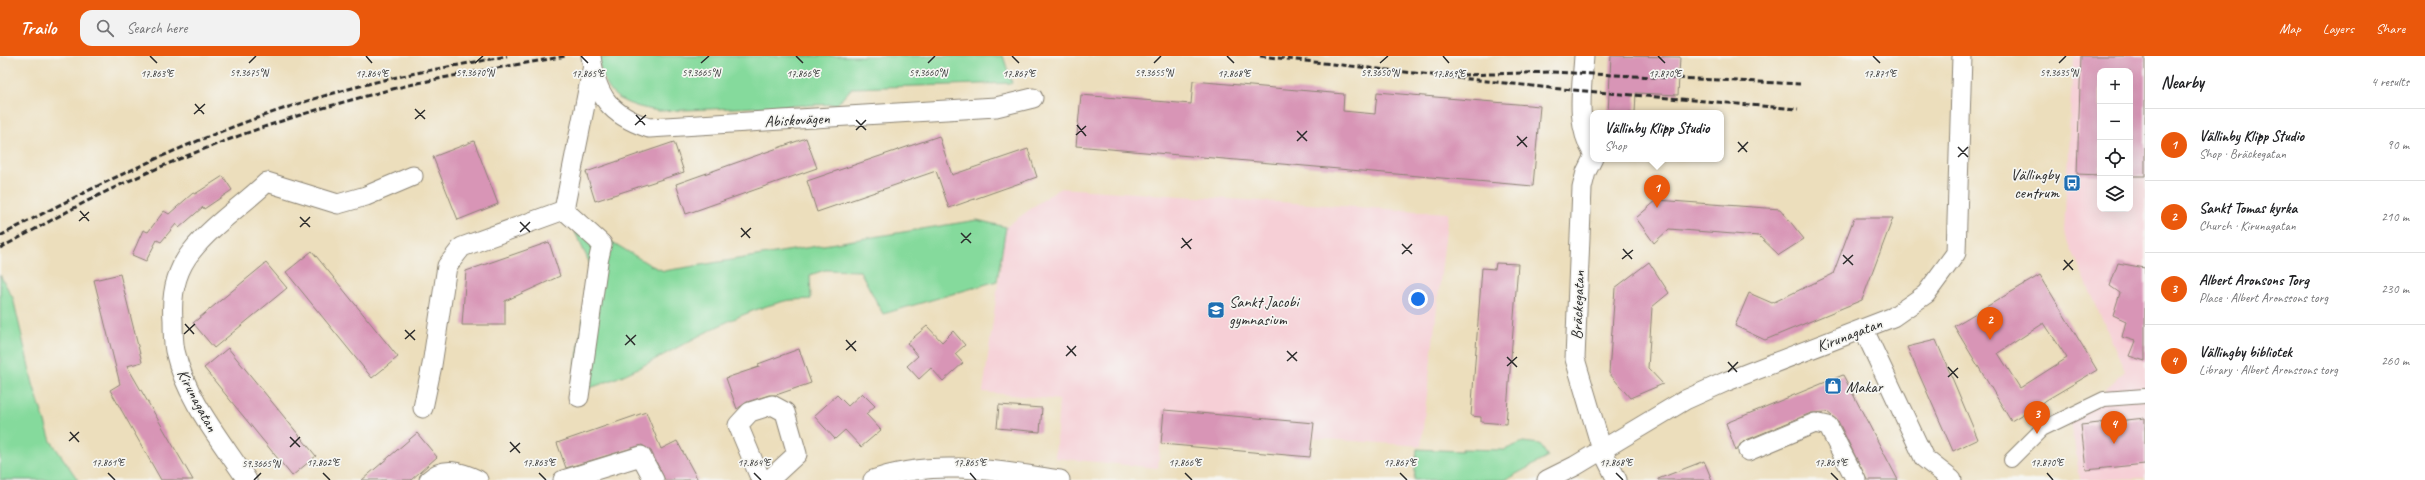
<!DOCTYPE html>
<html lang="en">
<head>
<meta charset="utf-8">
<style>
	body { margin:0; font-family:Caveat,sans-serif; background:#f2f2f2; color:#202124 }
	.controls { position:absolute; right:12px; top:12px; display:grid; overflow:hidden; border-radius:8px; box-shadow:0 4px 16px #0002 }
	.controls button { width:36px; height:36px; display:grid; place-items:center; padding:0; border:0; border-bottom:1px solid #e0e0e0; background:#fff; color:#202124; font:20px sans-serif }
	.you { position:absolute; left:1418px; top:243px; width:14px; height:14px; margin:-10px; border:3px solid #fff; border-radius:50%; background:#1a73e8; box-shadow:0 0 0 6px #1a73e833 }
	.badge { display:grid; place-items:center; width:26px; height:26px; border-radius:50%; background:#ea580c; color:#fff; font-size:13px; font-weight:700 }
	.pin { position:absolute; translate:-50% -33px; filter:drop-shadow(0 1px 2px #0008) }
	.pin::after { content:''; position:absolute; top:21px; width:14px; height:12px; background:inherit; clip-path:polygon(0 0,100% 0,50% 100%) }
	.popup { position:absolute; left:1590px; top:54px; width:134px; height:52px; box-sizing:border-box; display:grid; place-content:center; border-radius:8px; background:#fff; filter:drop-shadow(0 1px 3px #0005); font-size:13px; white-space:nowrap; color:#757577 }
	.popup b { font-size:15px; color:#202124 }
	.popup::after { content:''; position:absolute; left:50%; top:100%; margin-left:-8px; border:8px solid transparent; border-top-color:#fff }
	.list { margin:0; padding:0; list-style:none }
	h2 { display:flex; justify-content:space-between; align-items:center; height:52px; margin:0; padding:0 16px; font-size:17px }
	h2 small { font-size:13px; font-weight:400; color:#757577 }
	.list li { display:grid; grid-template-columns:26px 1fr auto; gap:12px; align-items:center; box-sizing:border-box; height:72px; padding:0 16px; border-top:1px solid #e0e0e0 }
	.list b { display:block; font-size:15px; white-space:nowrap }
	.list p { margin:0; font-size:13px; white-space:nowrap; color:#757577 }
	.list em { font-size:13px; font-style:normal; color:#757577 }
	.icon { flex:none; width:22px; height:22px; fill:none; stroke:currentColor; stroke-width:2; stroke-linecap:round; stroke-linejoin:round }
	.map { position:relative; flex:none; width:2145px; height:424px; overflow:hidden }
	header { display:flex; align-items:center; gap:24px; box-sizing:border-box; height:56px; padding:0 20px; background:#ea580c; color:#fff }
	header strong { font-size:19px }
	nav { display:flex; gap:22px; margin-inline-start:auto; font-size:14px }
	.search { width:280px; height:36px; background:#f2f2f2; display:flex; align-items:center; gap:10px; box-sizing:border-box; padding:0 14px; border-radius:12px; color:#757577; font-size:15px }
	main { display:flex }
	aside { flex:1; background:#fff }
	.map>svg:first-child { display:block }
	.built { fill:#f6cfd6; fill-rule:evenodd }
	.green { fill:#85da9c; stroke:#588264 }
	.building { fill:#d895b6; fill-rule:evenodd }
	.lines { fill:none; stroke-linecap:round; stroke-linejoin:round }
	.pedestrian-casing { stroke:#8c8474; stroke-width:16 }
	.minor-casing { stroke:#8c8474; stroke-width:21 }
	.pedestrian { stroke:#fff; stroke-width:14 }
	.minor { stroke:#fff; stroke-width:19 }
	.rail { stroke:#2b2b2b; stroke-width:3; stroke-dasharray:6 3; stroke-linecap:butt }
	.ticks { fill:none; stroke:#2b2b2b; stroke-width:1.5 }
	.labels { text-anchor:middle; stroke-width:3.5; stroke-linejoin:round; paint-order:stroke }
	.street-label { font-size:16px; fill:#2b2b2b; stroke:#f6f6f2 }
	.poi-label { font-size:16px; fill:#2b2b2b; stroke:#f6f6f2; text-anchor:start }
	.ticks-label { font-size:10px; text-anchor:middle; fill:#2b2b2b; stroke:#f6f6f2; stroke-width:3.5; stroke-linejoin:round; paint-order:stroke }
</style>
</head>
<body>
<header>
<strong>Trailo</strong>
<div class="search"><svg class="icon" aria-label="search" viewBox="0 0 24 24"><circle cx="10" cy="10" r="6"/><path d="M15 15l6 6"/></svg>Search here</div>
<nav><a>Map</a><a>Layers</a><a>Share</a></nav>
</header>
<main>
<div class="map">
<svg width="2145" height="424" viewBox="0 0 2145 424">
	<rect width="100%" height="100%" fill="#f6f6f2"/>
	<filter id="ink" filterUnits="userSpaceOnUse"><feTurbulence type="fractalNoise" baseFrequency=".025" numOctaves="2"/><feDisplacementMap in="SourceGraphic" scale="8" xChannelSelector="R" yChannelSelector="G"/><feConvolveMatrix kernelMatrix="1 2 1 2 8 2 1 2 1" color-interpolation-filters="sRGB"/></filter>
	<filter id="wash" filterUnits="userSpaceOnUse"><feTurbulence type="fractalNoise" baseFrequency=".012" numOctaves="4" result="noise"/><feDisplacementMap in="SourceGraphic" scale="16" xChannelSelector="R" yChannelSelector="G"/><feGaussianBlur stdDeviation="0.9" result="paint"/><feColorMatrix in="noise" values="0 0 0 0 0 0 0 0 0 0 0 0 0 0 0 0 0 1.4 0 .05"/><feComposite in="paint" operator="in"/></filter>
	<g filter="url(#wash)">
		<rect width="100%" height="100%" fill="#ecdebc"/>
		<g class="built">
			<path d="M2073,0h72v422l-65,2 -9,-59 54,-50 -61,-139zM2100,15h30v138h-30z"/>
			<path d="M1059,132l389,25 -27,233 -109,-8 1,-15 -149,-13 -6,58 -103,-10 4,-58 -76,-8 23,-165z"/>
		</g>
		<g class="green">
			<path d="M629,0h374l9,27 -160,5 -15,16 -178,7c-17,-3 -41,-7 -51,-24 -5,-8 -8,-20 -11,-29z"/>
			<path d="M977,164l29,7 -9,54 -114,33 -23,-43 -35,-1 -15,5 1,24c-10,1 -21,0 -30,3 -75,19 -135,74 -210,91l21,-125 -17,-36 29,5 46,28 14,6z"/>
			<path d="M0,219l13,23 20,86 18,57 27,39h-78z"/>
			<path d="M1523,386l17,2 8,13 -43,23h-91l3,-31 45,2v-2l42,1z"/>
		</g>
		<g id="blocks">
			<g class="building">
				<path d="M1611,0l69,1 -2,38 -42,-2 -1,20h-27z"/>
				<path d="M2081,0h64v120h-15v-105h-30v104l-23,-1z"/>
				<path d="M1193,25l151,13 -1,17 32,3 2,-22 163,14 -7,80 -457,-40 5,-51 110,9z"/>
				<path d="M939,80l13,39 76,-26 9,28 -88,31 -13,-37 -119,41 -10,-31z"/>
				<path d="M806,82l11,30 -131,46 -10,-30z"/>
				<path d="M474,85l24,63 -40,16 -25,-63z"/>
				<path d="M674,86l10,30 -89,29 -9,-29z"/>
				<path d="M223,120l9,14 -28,19 -1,-2 -24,21 -3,-4 -15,18 -4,-2 -11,21 -14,-6 11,-25 5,2 16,-21 5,3 24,-21 2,1z"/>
				<path d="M1657,144l123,9 24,30 -25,16 -20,-19 -90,-7 -15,14 -18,-25z"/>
				<path d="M1854,162h39l-31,82 -97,40 -30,-14 14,-33 23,10 61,-29z"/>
				<path d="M549,186l11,34 -55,25v24h-43l4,-54z"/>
				<path d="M312,195l86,106 -26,21 -86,-106z"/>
				<path d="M1649,206l20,31 -17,14 -4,61 15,16 -33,14 -21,-25 6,-85z"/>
				<path d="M266,207l21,25 -73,60 -21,-25z"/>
				<path d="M1496,207l22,1 -12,160 -25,-2v-5l-10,-1 11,-148 13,1z"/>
				<path d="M2118,207l27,5v93l-16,-5 6,-15 -13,-4 4,-16 -13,-6 7,-22 -10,-7z"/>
				<path d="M120,218l22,88 -15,4 66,114h-32l-51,-90 10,-6 -26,-104z"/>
				<path d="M2040,219l57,95 -86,51 -57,-95zM2044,267l23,35 -47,30 -22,-35z"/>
				<path d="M927,270l15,16 11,-11 12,14 -10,9 8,9 -20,18 -12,-13 -12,11 -12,-13 11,-10 -11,-13z"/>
				<path d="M1936,284l42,99 -25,12 -46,-104z"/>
				<path d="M228,292l88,108 -24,20 -88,-108z"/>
				<path d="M799,293l12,34 -35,12h-7l-22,7 -10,7 -11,-31 33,-11 -1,-3z"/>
				<path d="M1843,319l55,105h-31l-29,-59 -11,-9 -16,1 -67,28 -8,10 -10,-28z"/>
				<path d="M862,337l13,13 -9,8 15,16 -20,17 -16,-17 -10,9 -21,-23 23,-21 11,11z"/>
				<path d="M999,349l43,3 -2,24 -43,-4z"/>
				<path d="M1164,354l150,13 -4,34 -149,-13z"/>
				<path d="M646,356l15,37 16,-8 21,39h-33l-14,-29 -9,-6 -76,23 -9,-25z"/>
				<path d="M2145,362v46l-59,6 -5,-45z"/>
				<path d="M417,377l20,24 -26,23h-49z"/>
				<path d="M1704,405l8,19h-54v-1z"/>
			</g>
		</g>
	</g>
	<g filter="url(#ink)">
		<use href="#blocks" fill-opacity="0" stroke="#8c8474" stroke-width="1"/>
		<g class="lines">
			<g class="pedestrian-casing">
				<path id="pedestrian" d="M2011,404l31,-31 62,-30 41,-3"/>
			</g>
			<g class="minor-casing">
				<g id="minor">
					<path d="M591,0c5,40 19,59 58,72l347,-21 37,-9"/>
					<path d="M1584,0c-2,32 -9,68 9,97"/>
					<path d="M1593,102l-7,14 -4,16 -7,171 27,91 15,30"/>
					<path d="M564,154l28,-140"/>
					<path d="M1864,274l60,128 28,22"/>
					<path d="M423,352l9,-43 15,-99 15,-19 102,-37 38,34 -4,18 -19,135"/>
					<path d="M1748,395l67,-28 13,3 28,54"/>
					<path d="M247,424c-27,-41 -61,-81 -72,-129 -2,-10 -2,-21 -2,-31 -2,-25 2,-48 18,-68 21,-27 51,-46 76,-70l71,22 28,-8 47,-20"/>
					<path d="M429,424c15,-14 32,-8 49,0"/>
					<path d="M563,424l78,-24 13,24"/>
					<path d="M761,424l-23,-55 12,-13 22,-7 13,7 12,42 -28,26"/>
					<path d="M873,424c59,-22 127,-9 187,0"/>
					<path d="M1547,424l28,-14 110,-66 40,-18 168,-65 33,-23 30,-41 6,-197"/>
				</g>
			</g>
			<use href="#pedestrian" class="pedestrian"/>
			<use href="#minor" class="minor"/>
			<g class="rail">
				<path d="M1260,0l290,32 248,21"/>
				<path d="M1462,19l90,-3 248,12"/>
				<path d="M0,180c116,-62 239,-120 368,-152 46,-12 93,-19 139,-28"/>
				<path d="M0,192c40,-21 79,-44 120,-63 80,-37 165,-68 250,-90 64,-18 131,-27 196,-39"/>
			</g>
		</g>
	</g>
	<path class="ticks" d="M150,0l7,7M366,0l6,7M581,0l7,7M796,0l7,7M1012,0l7,7M1227,0l7,7M1443,0l6,7M1658,0l7,7M1873,0l7,7M249,7l7,-7M475,7l8,-7M701,7l8,-7M928,7l7,-7M1154,7l7,-7M1380,7l8,-7M2059,7l7,-7M195,48l9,10M415,53l10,10M194,58l11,-10M636,59l9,10M415,63l10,-9M856,64l10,10M635,69l11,-10M1077,69l9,11M856,74l10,-10M1297,75l10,10M1076,79l10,-9M1517,80l10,11M1297,85l10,-10M1738,86l9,10M1517,90l10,-9M1958,91l10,10M1738,96l10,-10M1958,101l10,-10M80,155l9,10M300,161l10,10M79,165l10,-9M520,166l10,10M300,171l10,-10M741,172l9,10M520,176l10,-10M961,177l10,10M741,181l10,-9M1182,182l9,11M961,187l10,-10M1402,188l10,10M1181,192l11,-9M1623,193l9,10M1402,198l10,-10M1843,199l10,10M1622,203l11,-9M2064,204l9,10M1843,208l10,-9M2063,214l10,-10M185,268l9,10M405,274l10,10M184,278l11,-10M626,279l9,10M405,283l10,-9M846,284l10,11M625,289l11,-10M1067,290l9,10M846,294l10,-9M1287,295l10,10M1066,300l10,-10M1507,301l10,10M1287,305l10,-9M1728,306l9,10M1507,310l10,-9M1948,311l10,11M1728,316l10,-10M1948,321l10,-9M70,376l9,10M290,381l10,10M69,385l10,-9M510,386l10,11M290,391l10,-10M510,396l10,-9M108,417l7,7M323,417l7,7M539,417l7,7M754,417l7,7M970,417l6,7M1185,417l7,7M1400,417l7,7M1616,417l7,7M1831,417l7,7M2047,417l6,7M254,424l7,-7"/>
	<defs>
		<g id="bus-square" transform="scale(0.9)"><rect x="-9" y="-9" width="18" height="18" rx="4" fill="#1f6fb2" stroke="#f6f6f2"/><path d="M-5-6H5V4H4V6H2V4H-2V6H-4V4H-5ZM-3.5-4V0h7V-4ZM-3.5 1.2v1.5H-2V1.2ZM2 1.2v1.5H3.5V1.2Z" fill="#fff"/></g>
		<g id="school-square" transform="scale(0.9)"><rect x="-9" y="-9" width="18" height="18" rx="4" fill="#1f6fb2" stroke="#f6f6f2"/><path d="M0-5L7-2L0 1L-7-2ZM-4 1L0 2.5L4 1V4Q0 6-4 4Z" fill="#fff"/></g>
		<g id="shop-square" transform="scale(0.9)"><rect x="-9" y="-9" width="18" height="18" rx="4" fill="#1f6fb2" stroke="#f6f6f2"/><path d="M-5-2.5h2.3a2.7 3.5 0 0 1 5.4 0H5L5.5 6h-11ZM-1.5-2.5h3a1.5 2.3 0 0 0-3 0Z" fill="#fff"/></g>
	</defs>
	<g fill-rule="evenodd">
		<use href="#bus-square" x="2072" y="127"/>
		<use href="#school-square" x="1216" y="254"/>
		<use href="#shop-square" x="1833" y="330"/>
	</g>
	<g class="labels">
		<g class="street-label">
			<text transform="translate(797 63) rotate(-3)" y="6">Abiskovägen</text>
			<text transform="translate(1577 249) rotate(-88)" y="6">Bräckegatan</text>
			<text transform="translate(1849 278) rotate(-21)" y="6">Kirunagatan</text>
			<text transform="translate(198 344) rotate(62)" y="6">Kirunagatan</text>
		</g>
		<g class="poi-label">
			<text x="2059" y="124" text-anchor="end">Vällingby<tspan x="2059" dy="18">centrum</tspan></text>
			<text x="1229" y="251">Sankt Jacobi<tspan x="1229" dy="18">gymnasium</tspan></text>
			<text x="1846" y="336">Makar</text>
		</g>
	</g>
	<g class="ticks-label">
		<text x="475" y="20">59.3670°N</text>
		<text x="701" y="20">59.3665°N</text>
		<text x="1380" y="20">59.3650°N</text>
		<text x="2059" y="20">59.3635°N</text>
		<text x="249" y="20">59.3675°N</text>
		<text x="928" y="20">59.3660°N</text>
		<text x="1154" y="20">59.3655°N</text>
		<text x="1665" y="21">17.870°E</text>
		<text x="1880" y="21">17.871°E</text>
		<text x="157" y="21">17.863°E</text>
		<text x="372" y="21">17.864°E</text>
		<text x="588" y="21">17.865°E</text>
		<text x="803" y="21">17.866°E</text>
		<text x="1019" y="21">17.867°E</text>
		<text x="1234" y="21">17.868°E</text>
		<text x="1449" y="21">17.869°E</text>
		<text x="108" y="410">17.861°E</text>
		<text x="323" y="410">17.862°E</text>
		<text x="539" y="410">17.863°E</text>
		<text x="754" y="410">17.864°E</text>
		<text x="970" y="410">17.865°E</text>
		<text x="1185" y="410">17.866°E</text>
		<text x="1400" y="410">17.867°E</text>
		<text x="1616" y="410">17.868°E</text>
		<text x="1831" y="410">17.869°E</text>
		<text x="2047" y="410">17.870°E</text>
		<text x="261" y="411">59.3665°N</text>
	</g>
</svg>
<div class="controls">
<button>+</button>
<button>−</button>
<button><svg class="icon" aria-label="locate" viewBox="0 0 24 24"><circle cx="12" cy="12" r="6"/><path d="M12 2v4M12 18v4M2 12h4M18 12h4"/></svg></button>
<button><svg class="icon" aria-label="layers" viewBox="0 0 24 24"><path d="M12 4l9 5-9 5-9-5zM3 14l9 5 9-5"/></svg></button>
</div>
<div class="you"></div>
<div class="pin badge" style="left:1657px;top:152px">1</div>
<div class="popup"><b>Vällinby Klipp Studio</b>Shop</div>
<div class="pin badge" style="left:1990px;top:284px">2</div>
<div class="pin badge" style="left:2037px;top:378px">3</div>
<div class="pin badge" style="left:2114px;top:388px">4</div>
</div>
<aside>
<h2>Nearby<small>4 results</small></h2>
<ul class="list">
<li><span class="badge">1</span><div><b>Vällinby Klipp Studio</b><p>Shop · Bräckegatan</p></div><em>90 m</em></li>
<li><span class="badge">2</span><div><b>Sankt Tomas kyrka</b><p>Church · Kirunagatan</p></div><em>210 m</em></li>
<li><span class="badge">3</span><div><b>Albert Aronsons Torg</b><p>Place · Albert Aronssons torg</p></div><em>230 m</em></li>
<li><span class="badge">4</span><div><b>Vällingby bibliotek</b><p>Library · Albert Aronssons torg</p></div><em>260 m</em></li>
</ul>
</aside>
</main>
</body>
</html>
